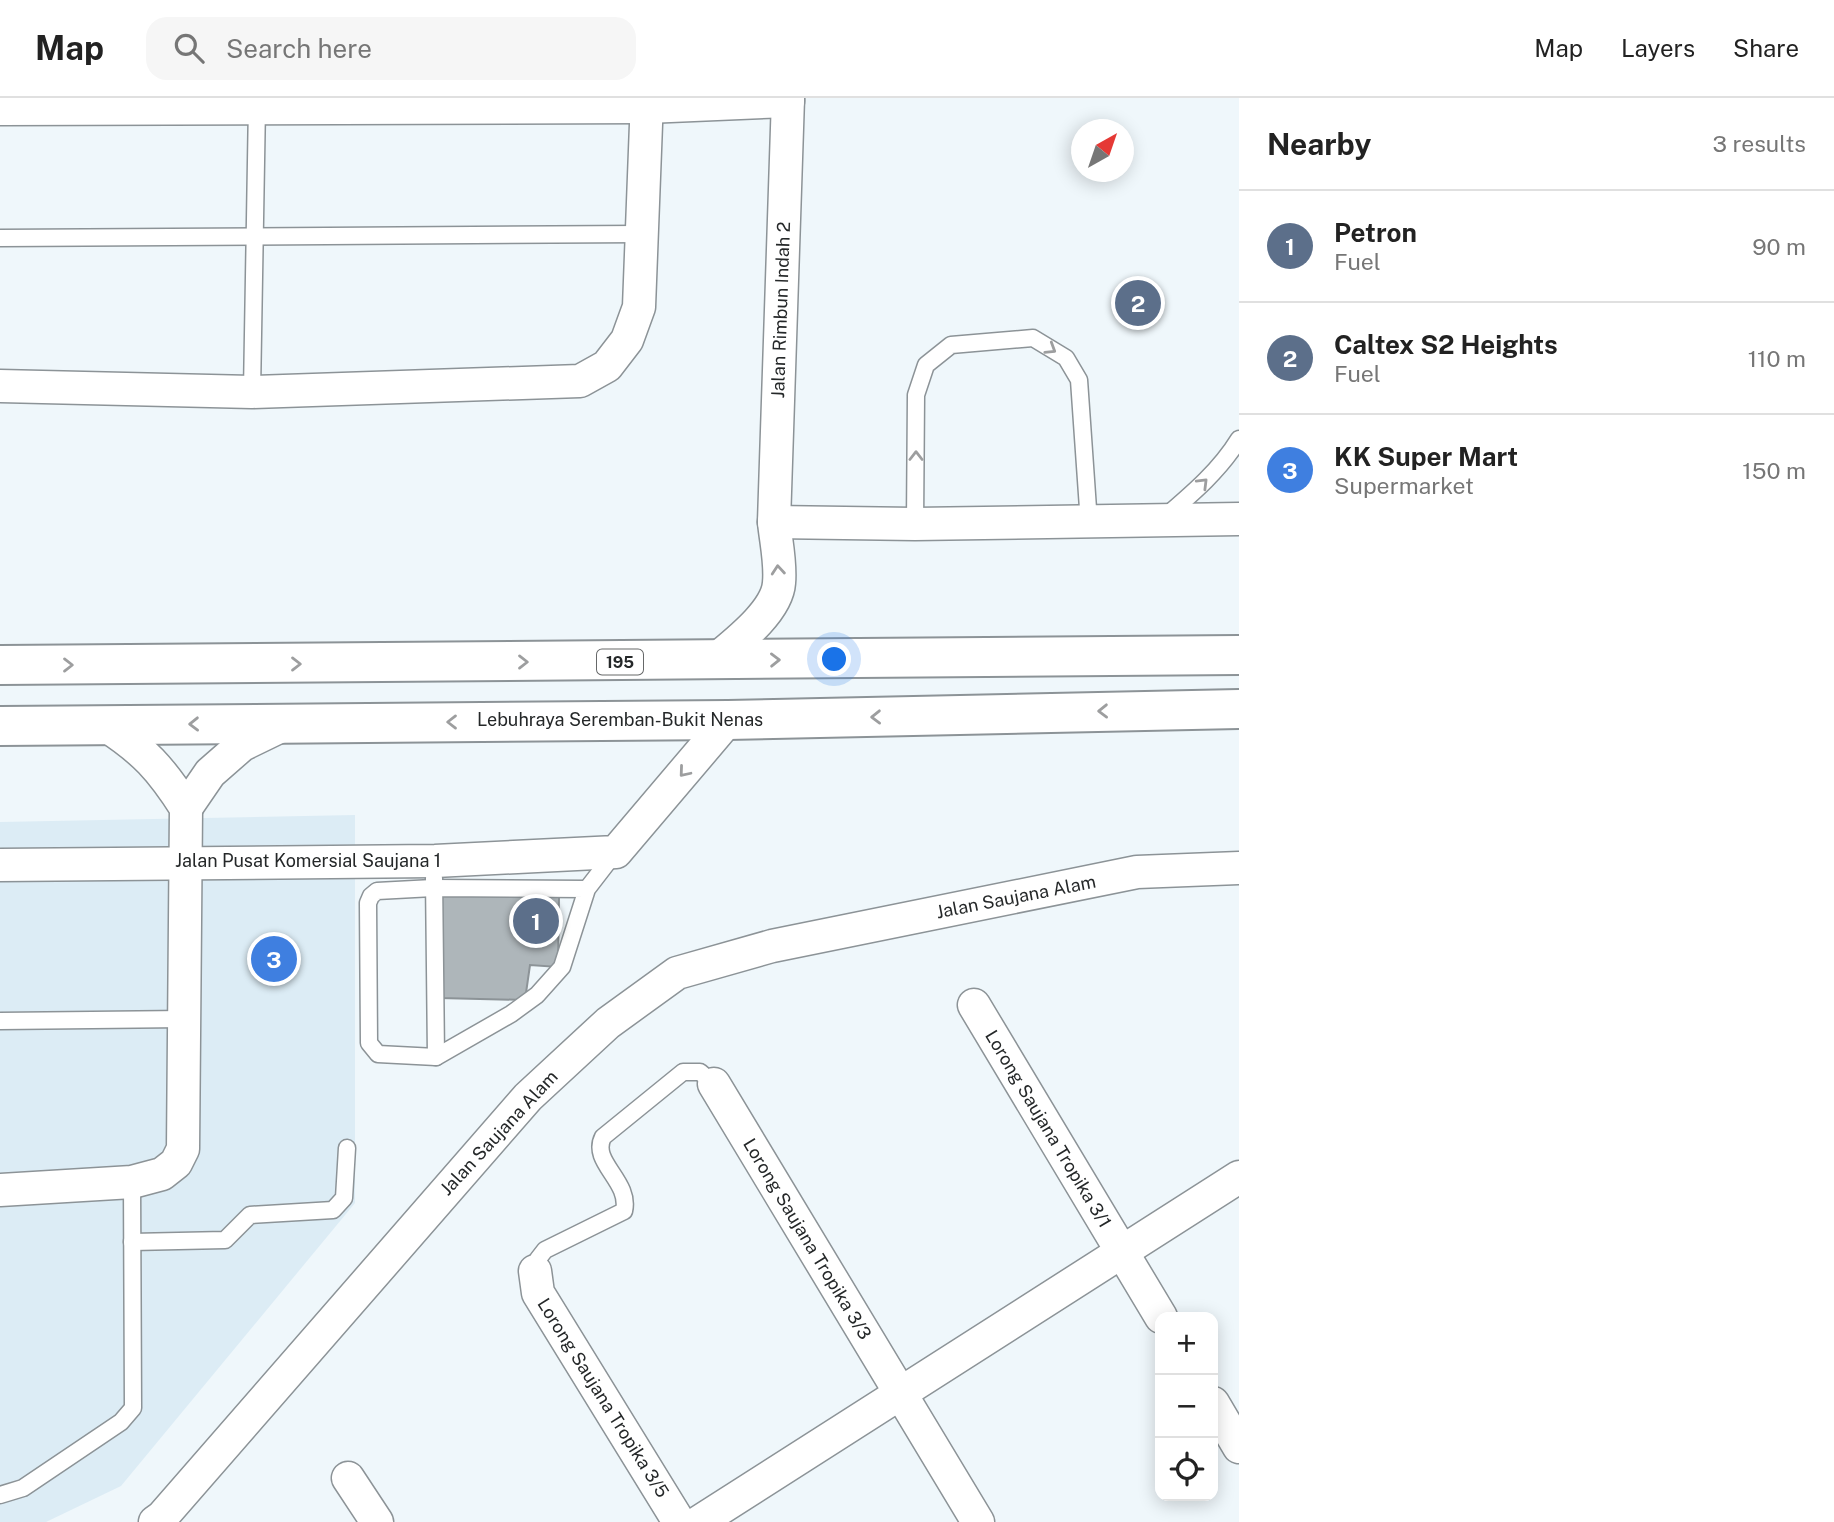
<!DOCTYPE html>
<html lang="en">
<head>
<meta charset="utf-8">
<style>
	body { margin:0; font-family:"Public Sans",sans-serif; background:#f6f6f6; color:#222 }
	.controls { position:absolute; right:21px; bottom:21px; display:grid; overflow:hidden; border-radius:14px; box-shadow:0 4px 18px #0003 }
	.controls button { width:63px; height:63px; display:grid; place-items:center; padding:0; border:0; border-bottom:2px solid #e0e0e0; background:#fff; color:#222; font:35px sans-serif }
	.compass { position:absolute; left:1071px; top:21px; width:63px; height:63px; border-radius:50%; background:#fff; box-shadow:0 4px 18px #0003; rotate:40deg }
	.you { position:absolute; left:835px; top:562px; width:24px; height:24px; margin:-18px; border:5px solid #fff; border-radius:50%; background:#1a73e8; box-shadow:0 0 0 10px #1a73e833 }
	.badge { display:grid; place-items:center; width:46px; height:46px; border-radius:50%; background:#366e88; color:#fff; font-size:23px; font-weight:700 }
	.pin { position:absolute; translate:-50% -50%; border:4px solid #fff; box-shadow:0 2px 7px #0006 }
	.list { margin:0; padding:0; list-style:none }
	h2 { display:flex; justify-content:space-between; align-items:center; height:91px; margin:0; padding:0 28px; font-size:30px }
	h2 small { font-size:23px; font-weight:400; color:#767676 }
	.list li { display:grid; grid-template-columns:46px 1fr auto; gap:21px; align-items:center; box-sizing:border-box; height:112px; padding:0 28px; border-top:2px solid #e0e0e0 }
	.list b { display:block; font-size:26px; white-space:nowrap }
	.list p { margin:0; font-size:23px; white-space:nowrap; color:#767676 }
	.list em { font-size:23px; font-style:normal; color:#767676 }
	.icon { flex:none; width:38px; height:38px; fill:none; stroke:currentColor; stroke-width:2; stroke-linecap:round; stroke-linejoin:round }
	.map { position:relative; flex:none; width:1239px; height:1424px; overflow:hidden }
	header { display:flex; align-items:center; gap:42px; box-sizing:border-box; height:98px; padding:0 35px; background:#fff; border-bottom:2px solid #e0e0e0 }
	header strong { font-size:33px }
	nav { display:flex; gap:38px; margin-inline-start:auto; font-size:24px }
	.search { width:490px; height:63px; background:#f6f6f6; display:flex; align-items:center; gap:18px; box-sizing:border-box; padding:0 24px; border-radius:21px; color:#767676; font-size:26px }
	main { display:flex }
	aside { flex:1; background:#fff }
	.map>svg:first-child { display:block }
	.built { fill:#dcecf5 }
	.building { fill:#aeb6ba; stroke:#8c9397; stroke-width:2 }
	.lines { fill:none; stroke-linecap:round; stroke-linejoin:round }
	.service-casing { stroke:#8c9397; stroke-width:19 }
	.minor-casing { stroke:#8c9397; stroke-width:35 }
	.trunk-casing { stroke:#8c9397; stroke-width:42 }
	.service { stroke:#fff; stroke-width:16 }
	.minor { stroke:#fff; stroke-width:32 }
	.trunk { stroke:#fff; stroke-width:38 }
	.oneway { stroke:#9d9e9f }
	.labels { text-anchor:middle; stroke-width:6; stroke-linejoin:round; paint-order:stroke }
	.shield { fill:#fff; stroke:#666869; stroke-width:2 }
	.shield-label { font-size:16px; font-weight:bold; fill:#252829 }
	.street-label { font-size:18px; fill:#252829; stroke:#fff }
</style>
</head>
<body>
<header>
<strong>Map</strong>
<div class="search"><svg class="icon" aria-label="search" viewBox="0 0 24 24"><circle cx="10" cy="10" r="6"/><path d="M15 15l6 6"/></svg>Search here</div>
<nav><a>Map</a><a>Layers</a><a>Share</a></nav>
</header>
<main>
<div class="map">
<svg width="1239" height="1424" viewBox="0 0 1239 1424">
	<rect width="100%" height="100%" fill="#eff7fb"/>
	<path class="built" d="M355,717v388l-234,283 -75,36h-46v-700z"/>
	<path class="building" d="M441,794l118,5 -1,70 -28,-2 -5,35 -85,-2z"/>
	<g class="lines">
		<g class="service-casing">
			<g id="service">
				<path d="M0,140l641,-4"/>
				<path d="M252,294l5,-288"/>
				<path d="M1165,419c28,-24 55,-47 74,-78"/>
				<path d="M915,426l1,-129 10,-30 25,-20 82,-7 33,20 13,22 10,143"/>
				<path d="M434,780l2,179"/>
				<path d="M587,791l-154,-1 -56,3 -6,5 -3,7 1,140 9,11 58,3 75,-43 26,-19 25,-28 25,-78 27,-35"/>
				<path d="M0,923l184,-2"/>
				<path d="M132,1144l93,-2 25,-25 83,-5 11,-12 3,-50"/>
				<path d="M535,1173l3,-12 7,-9 79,-39c7,-30 -34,-49 -21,-74l80,-65h17l14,12"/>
				<path d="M0,1397l23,-7 98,-66 12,-14 -1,-226"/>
			</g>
		</g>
		<g class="minor-casing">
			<g id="minor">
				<path d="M0,11l647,-2 141,-6"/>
				<path d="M0,288l252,6 328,-11 27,-15 20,-26 12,-33 8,-209"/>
				<path d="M774,424l141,2 324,-5"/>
				<path d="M714,563c20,-17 63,-49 65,-78 2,-20 -3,-41 -5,-61l14,-424"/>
				<path d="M186,710l24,-35 32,-28 41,-20"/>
				<path d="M0,767l435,-4 181,-9 112,-132"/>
				<path d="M974,907l187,312"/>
				<path d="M714,986l264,438"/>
				<path d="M0,1092l132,-8 30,-8 14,-11 7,-14 3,-341c-25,-39 -42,-58 -81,-83"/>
				<path d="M535,1173l3,22 141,229"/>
				<path d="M1213,1305l26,44"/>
				<path d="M348,1380l29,44"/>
				<path d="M155,1424l7,-5 366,-420 80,-74 69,-50 95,-27 365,-74 102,-4"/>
				<path d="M699,1424l540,-345"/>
			</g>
		</g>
		<g class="trunk-casing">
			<g id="trunk">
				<path d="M0,567l1239,-10"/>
				<path d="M0,628l728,-6 511,-11"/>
			</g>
		</g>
		<use href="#service" class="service"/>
		<use href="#minor" class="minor"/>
		<use href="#trunk" class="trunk"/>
	</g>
	<defs><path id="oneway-chevron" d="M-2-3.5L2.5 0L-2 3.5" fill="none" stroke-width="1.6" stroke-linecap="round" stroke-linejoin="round" transform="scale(1.75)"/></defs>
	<g class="oneway">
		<use href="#oneway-chevron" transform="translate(1051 251) rotate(32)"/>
		<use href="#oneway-chevron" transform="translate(916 358) rotate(-90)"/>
		<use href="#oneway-chevron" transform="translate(1203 385) rotate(-45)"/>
		<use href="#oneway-chevron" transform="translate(778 472) rotate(-95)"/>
		<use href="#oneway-chevron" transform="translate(775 562) rotate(-1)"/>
		<use href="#oneway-chevron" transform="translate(523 564)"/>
		<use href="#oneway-chevron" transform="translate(296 566)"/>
		<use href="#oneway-chevron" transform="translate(68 567)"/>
		<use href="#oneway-chevron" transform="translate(1103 613) rotate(179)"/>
		<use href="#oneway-chevron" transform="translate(876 619) rotate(179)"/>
		<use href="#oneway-chevron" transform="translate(452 624) rotate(180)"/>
		<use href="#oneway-chevron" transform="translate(194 626) rotate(179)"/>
		<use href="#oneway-chevron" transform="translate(684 674) rotate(130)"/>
	</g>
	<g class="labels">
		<rect class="shield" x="597" y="551.5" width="46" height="25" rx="5"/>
		<g class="shield-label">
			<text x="620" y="570">195</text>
		</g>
		<g class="street-label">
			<text transform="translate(781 212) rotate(-88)" y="6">Jalan Rimbun Indah 2</text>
			<text x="620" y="628">Lebuhraya Seremban-Bukit Nenas</text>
			<text x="308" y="769">Jalan Pusat Komersial Saujana 1</text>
			<text transform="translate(1016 799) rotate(-11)" y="6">Jalan Saujana Alam</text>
			<text transform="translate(1048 1031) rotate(59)" y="6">Lorong Saujana Tropika 3/1</text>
			<text transform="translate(499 1035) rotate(-47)" y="6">Jalan Saujana Alam</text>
			<text transform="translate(807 1141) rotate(59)" y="6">Lorong Saujana Tropika 3/3</text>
			<text transform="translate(603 1300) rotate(58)" y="6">Lorong Saujana Tropika 3/5</text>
		</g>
	</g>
</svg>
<div class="controls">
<button>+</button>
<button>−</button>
<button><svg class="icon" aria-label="locate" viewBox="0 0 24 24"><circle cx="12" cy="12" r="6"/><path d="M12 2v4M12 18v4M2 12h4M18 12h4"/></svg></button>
</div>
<svg class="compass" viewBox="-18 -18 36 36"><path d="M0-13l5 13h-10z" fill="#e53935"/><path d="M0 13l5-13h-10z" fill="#767676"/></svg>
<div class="you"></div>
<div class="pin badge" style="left:536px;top:823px;background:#5c6f8a">1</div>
<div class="pin badge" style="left:1138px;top:205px;background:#5c6f8a">2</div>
<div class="pin badge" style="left:274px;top:861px;background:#3f7fe0">3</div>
</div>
<aside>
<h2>Nearby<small>3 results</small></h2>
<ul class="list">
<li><span class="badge" style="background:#5c6f8a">1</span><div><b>Petron</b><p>Fuel</p></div><em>90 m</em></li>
<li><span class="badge" style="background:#5c6f8a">2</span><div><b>Caltex S2 Heights</b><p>Fuel</p></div><em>110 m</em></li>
<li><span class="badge" style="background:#3f7fe0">3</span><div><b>KK Super Mart</b><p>Supermarket</p></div><em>150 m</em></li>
</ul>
</aside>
</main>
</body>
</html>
